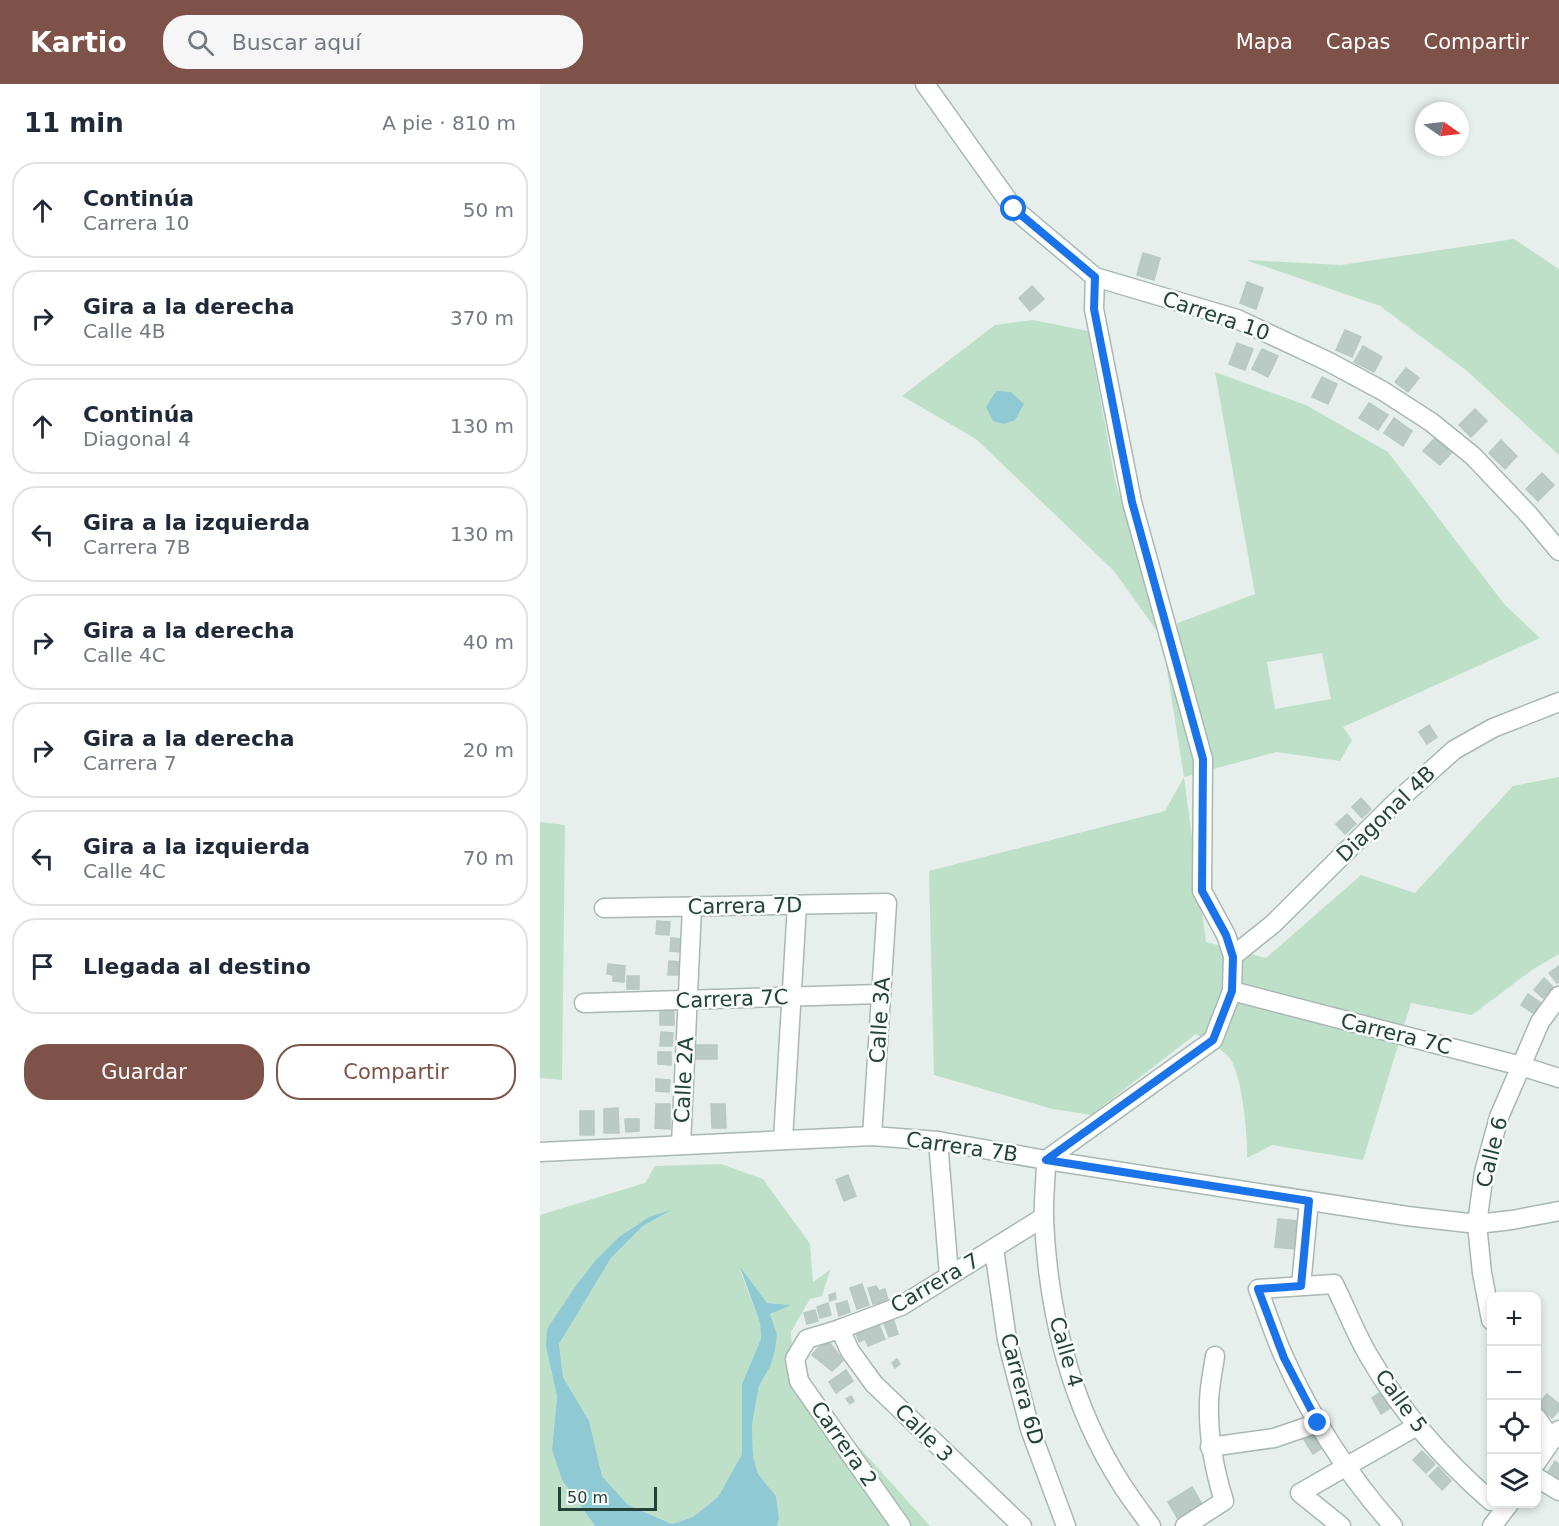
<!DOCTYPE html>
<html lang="es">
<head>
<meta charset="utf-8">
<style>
	body { margin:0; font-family:"DejaVu Sans",sans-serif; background:#f6f6f7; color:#1f2937 }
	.controls { position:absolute; right:18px; bottom:18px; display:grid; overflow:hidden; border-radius:12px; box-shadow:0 3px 9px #0003 }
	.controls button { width:54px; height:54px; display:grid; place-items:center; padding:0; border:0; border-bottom:2px solid #e0e1e3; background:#fff; color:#1f2937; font:30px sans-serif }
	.compass { position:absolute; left:875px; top:18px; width:54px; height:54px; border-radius:50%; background:#fff; box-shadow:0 3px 9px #0003; rotate:104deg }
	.scale { position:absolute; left:18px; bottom:15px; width:99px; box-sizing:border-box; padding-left:6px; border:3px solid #24423a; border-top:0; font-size:16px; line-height:21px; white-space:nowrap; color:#24423a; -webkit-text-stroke:4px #f7fbf9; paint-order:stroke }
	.stop { position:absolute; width:18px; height:18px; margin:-14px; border:4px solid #1a73e8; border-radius:50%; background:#fff }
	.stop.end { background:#1a73e8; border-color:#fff; box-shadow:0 2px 6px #0008 }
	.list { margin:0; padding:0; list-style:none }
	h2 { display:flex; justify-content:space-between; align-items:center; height:78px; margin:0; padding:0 24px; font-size:26px }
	h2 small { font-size:20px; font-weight:400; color:#747a83 }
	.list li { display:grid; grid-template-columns:39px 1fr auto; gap:18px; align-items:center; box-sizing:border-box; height:96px; margin:0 12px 12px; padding:0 12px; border:2px solid #e0e1e3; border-radius:24px }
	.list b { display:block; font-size:22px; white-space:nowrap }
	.list p { margin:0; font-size:20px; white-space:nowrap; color:#747a83 }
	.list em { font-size:20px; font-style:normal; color:#747a83 }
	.actions { display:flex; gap:12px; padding:18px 24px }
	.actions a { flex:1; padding:14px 0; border:2px solid #7f5249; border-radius:24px; text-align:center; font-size:21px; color:#7f5249 }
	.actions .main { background:#7f5249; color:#fff }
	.icon { flex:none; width:33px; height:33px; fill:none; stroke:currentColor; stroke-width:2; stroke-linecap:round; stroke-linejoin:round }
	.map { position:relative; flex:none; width:1019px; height:1442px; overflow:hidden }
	header { display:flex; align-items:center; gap:36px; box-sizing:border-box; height:84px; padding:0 30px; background:#7f5249; color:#fff }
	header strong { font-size:28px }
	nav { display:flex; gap:33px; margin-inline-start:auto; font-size:21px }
	.search { width:420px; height:54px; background:#f6f6f7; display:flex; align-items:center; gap:15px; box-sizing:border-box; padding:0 21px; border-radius:24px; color:#747a83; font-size:22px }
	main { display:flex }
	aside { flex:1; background:#fff }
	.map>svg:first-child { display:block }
	.green { fill:#bfe0c8; fill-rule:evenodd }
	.water { fill:#8ec9d4 }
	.building { fill:#bbcac4; stroke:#b8c9c2; stroke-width:1.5 }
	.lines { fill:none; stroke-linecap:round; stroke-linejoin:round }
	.minor-casing { stroke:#a8b8b2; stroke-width:21 }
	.minor { stroke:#fff; stroke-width:18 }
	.route { stroke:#1a73e8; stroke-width:8 }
	.labels { text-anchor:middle; stroke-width:5; stroke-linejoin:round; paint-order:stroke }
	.street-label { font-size:21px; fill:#24423a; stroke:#f7fbf9 }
</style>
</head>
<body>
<header>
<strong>Kartio</strong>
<div class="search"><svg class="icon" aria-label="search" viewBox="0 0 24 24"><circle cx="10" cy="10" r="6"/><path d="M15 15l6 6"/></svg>Buscar aquí</div>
<nav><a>Mapa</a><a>Capas</a><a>Compartir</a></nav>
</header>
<main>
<aside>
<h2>11 min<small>A pie · 810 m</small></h2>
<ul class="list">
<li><svg class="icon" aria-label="ahead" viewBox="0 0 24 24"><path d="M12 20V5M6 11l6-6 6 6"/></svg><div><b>Continúa</b><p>Carrera 10</p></div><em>50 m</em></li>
<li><svg class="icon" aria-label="right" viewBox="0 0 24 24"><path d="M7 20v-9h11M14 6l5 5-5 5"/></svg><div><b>Gira a la derecha</b><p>Calle 4B</p></div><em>370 m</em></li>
<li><svg class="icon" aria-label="ahead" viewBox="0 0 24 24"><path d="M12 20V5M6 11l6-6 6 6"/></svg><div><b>Continúa</b><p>Diagonal 4</p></div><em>130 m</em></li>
<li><svg class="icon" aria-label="left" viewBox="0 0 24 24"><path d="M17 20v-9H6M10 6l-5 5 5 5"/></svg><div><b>Gira a la izquierda</b><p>Carrera 7B</p></div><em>130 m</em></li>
<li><svg class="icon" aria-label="right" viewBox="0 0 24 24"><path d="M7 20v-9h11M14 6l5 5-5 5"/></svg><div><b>Gira a la derecha</b><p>Calle 4C</p></div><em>40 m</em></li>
<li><svg class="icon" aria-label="right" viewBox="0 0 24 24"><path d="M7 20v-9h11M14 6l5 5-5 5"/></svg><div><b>Gira a la derecha</b><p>Carrera 7</p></div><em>20 m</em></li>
<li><svg class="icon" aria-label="left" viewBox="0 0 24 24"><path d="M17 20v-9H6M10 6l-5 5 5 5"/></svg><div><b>Gira a la izquierda</b><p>Calle 4C</p></div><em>70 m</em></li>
<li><svg class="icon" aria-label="arrive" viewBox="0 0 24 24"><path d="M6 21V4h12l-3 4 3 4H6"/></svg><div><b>Llegada al destino</b></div></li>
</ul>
<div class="actions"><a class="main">Guardar</a><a>Compartir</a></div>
</aside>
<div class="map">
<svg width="1019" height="1442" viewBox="0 0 1019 1442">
	<rect width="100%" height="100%" fill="#e6efeb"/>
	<g class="green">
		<path d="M974,155l45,30v186l-92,-84 -87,-65 -134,-46 95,5z"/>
		<path d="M493,236l55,11 27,149 47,158 16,-15 77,-29 -40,-222 91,33 82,47 117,153 35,33 -197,89 9,13 -12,21 -64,-9 -92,25 22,165 60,16 95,-83 54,18 98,-107 46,-9v177l-27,16 -60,45 -61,-12 -48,157 -91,-15 -25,13c1,-21 -5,-88 -19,-102 -9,-9 -22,-15 -32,-22l-105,81 -38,-6 -119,-34 -5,-204 236,-60 19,-34 -22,-139 -48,-67 -138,-132 -74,-43 93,-71zM782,569l9,46 -56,10 -8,-47z"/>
		<path d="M0,738l25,3 -3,255 -22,-2z"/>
		<path d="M181,1080l42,15 47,65 3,38 17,-12 -8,26 -12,3 -19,33 3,46 28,28 108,120h-153l2,-8 -3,-22 -18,-22 -5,-17 -1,-32 7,-39 11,-19 7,-33 -7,-20 19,-9 -22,-2 -27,-33 20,53 1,16 -19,45v70l-24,43 -25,20 -21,7 -44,-19 -26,-29 -13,-55 -26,-44 -4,-33 52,-86 32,-32 24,-14 -48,25 -73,110 11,49 -5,54 10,30 33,46h-55v-311l105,-32 10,-17z"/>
	</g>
	<g class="water">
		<path d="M456,307l15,1 13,12 -9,16 -11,4 -11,-3 -7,-14z"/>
		<path d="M131,1126l-28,16 -32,32 -52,86 4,33 26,44 13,55 26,29 44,19 21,-7 25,-20 24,-43v-70l19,-45 -1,-16 -20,-56 27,36 24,2 -21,9 7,20 -2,16 -5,17 -11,19 -7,39 1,32 5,17 18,22 3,22 -2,8h-182l-33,-46 -10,-30 5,-54 -11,-49 1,-18 28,-42 20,-26 24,-24 30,-20z"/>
	</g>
	<g class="building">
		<path d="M603,169l17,5 -6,22 -17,-5z"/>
		<path d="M707,198l16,6 -7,21 -16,-6z"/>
		<path d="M492,202l12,13 -14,12 -11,-13z"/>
		<path d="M805,246l16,7 -9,20 -16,-7z"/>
		<path d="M697,259l16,6 -8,21 -16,-6z"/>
		<path d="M823,262l19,11 -8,15 -20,-10z"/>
		<path d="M722,265l16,7 -10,21 -16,-8z"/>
		<path d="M866,284l13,10 -11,14 -13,-10z"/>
		<path d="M782,293l15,7 -9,20 -16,-7z"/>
		<path d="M829,319l19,12 -10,15 -19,-12z"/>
		<path d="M935,325l12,12 -16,16 -12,-12z"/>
		<path d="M854,334l18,13 -9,15 -19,-13z"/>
		<path d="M895,354l17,14 -12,13 -17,-14z"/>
		<path d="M961,356l16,16 -12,13 -16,-16z"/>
		<path d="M1002,389l12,12 -16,16 -12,-12z"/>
		<path d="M889,641l8,12 -10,7 -8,-12z"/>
		<path d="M821,714l10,11 -9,9 -10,-11z"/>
		<path d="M807,730l9,10 -11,10 -9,-10z"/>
		<path d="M117,837l13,1 -1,13 -13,-1z"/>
		<path d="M131,854l12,1v13l-13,-1z"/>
		<path d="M129,877l12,1 -1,13h-12z"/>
		<path d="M68,880l17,2 -1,16 -11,-1v-6l-6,-1z"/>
		<path d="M1019,882v16l-2,1 -8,-10z"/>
		<rect x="87" y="892" width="12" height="13"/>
		<path d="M1004,894l9,9 -10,11 -9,-8z"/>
		<path d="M988,910l13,9 -8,10 -12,-8z"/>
		<rect x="120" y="926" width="14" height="15"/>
		<path d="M121,948l12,1 -1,13h-12z"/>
		<rect x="153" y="961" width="24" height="14"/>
		<path d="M118,968h13v13l-13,-1z"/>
		<path d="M116,995l14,1 -1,12 -13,-1z"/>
		<path d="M116,1020h14v25l-15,-1z"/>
		<path d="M171,1020h14l1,24h-14z"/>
		<path d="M78,1024l1,25h-15v-24z"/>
		<rect x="40" y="1027" width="14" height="24"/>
		<path d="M85,1035h14v12l-13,1z"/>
		<path d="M308,1091l8,21 -12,5 -8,-21z"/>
		<path d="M738,1135l19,2 -3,28 -19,-2z"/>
		<path d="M322,1200l7,21 -12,4 -7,-21z"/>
		<path d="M336,1202l3,5 6,-2 3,11 -15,4 -5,-16z"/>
		<path d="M295,1209l1,6 -6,2 -1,-6z"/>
		<path d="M307,1217l3,11 -11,4 -3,-12z"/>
		<path d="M288,1219l3,12 -11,3 -3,-11z"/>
		<path d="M275,1226l3,11 -11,3 -3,-11z"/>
		<path d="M353,1234l5,16 -9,3 -6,-16z"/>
		<path d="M338,1238l7,17 -17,7 -3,-7 -6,3 -4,-11z"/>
		<path d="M290,1259l6,8 -15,11 -9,-7 8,-9z"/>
		<path d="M296,1267l7,10 -11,10 -11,-9z"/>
		<path d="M357,1275l3,5 -5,4 -3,-5z"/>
		<path d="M306,1286l7,11 -17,12 -7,-11z"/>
		<path d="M842,1307l10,16 -11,7 -9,-16z"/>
		<path d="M1007,1310l12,10v6l-7,8 -14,-13z"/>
		<path d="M311,1312l3,5 -4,3 -4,-5z"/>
		<path d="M774,1347l10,16 -11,7 -10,-16z"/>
		<path d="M882,1367l13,13 -9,9 -13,-13z"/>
		<path d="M1015,1377l4,3v18l-12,-8z"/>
		<path d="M898,1383l13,14 -9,9 -13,-14z"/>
		<path d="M652,1403l10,17 -24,15 -10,-17z"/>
	</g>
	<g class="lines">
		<g class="minor-casing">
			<g id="minor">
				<path d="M385,0l89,125 81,68 142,42 92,43 54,29 48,31 42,34 56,59 30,36"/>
				<path d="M64,824l283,-5 -15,233"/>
				<path d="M693,872l40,-32 122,-121 59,-53 39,-22 66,-26"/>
				<path d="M692,907l289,75 38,12"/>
				<path d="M44,919l297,-9"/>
				<path d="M243,1056l14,-235"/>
				<path d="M398,1057l11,134"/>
				<path d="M141,1061l11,-238"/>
				<path d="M0,1068l332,-16 66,5 108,19 361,56 70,8 35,-4 47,-9"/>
				<path d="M506,1076l167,-120 19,-49 1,-35 -7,-21 -24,-44 1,-132 -71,-257 -38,-193 1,-32"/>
				<path d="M506,1076c0,20 -3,40 -2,60 4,92 27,186 78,265 9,14 19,27 29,41"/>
				<path d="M454,1165l13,91 23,89 36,97"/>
				<path d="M761,1202l8,-85"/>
				<path d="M951,1236l-9,-47 -5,-49 7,-52 15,-55 41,-95 19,-26"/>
				<path d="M300,1245l10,22 24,33 148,142"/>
				<path d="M996,1333l16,23"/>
				<path d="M670,1363l64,-9 44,-15"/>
				<path d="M996,1379l23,-33"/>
				<path d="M996,1393l23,14"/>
				<path d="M361,1442l-102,-145 -4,-22 12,-20 33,-10 61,-23 143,-89"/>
				<path d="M645,1442l39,-25c-10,-32 -16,-64 -15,-98 0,-16 4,-32 6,-47"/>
				<path d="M801,1442l-41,-33 117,-67"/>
				<path d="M853,1442c-44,-50 -82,-108 -109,-169 -10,-22 -17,-45 -26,-68l76,-5c12,24 22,51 36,74 32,55 74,102 121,143"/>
				<path d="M952,1442l17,-22"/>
			</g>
		</g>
		<use href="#minor" class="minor"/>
	</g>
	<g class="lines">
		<path class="route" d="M474,125l81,68 -1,32 38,193 71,257 -1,132 24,44 7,22 -1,34 -19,49 -167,120 263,41 -8,85 -43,3 26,69 34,65"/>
	</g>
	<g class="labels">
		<g class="street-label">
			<text transform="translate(676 232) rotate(19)" y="7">Carrera 10</text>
			<text transform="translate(846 730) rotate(-44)" y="7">Diagonal 4B</text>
			<text transform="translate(205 822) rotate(-1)" y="7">Carrera 7D</text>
			<text transform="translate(192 915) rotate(-2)" y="7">Carrera 7C</text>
			<text transform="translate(340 936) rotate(-86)" y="7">Calle 3A</text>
			<text transform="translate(856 950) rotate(14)" y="7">Carrera 7C</text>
			<text transform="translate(144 996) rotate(-87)" y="7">Calle 2A</text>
			<text transform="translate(422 1063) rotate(8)" y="7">Carrera 7B</text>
			<text transform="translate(952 1068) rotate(-76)" y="7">Calle 6</text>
			<text transform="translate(395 1199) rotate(-30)" y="7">Carrera 7</text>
			<text transform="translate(526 1268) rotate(74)" y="7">Calle 4</text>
			<text transform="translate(482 1305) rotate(75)" y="7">Carrera 6D</text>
			<text transform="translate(861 1317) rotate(54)" y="7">Calle 5</text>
			<text transform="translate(384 1349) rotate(45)" y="7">Calle 3</text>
			<text transform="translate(304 1360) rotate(55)" y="7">Carrera 2</text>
		</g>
	</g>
</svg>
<div class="controls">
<button>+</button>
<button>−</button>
<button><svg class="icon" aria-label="locate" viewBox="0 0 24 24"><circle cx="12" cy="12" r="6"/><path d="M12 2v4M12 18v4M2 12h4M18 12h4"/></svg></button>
<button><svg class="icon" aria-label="layers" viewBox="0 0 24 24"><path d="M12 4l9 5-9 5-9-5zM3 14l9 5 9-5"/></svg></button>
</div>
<svg class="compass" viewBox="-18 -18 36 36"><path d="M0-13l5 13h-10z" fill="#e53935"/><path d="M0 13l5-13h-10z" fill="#747a83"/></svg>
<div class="scale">50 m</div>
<div class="stop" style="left:474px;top:125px"></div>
<div class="stop end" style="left:778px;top:1339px"></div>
</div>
</main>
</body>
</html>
